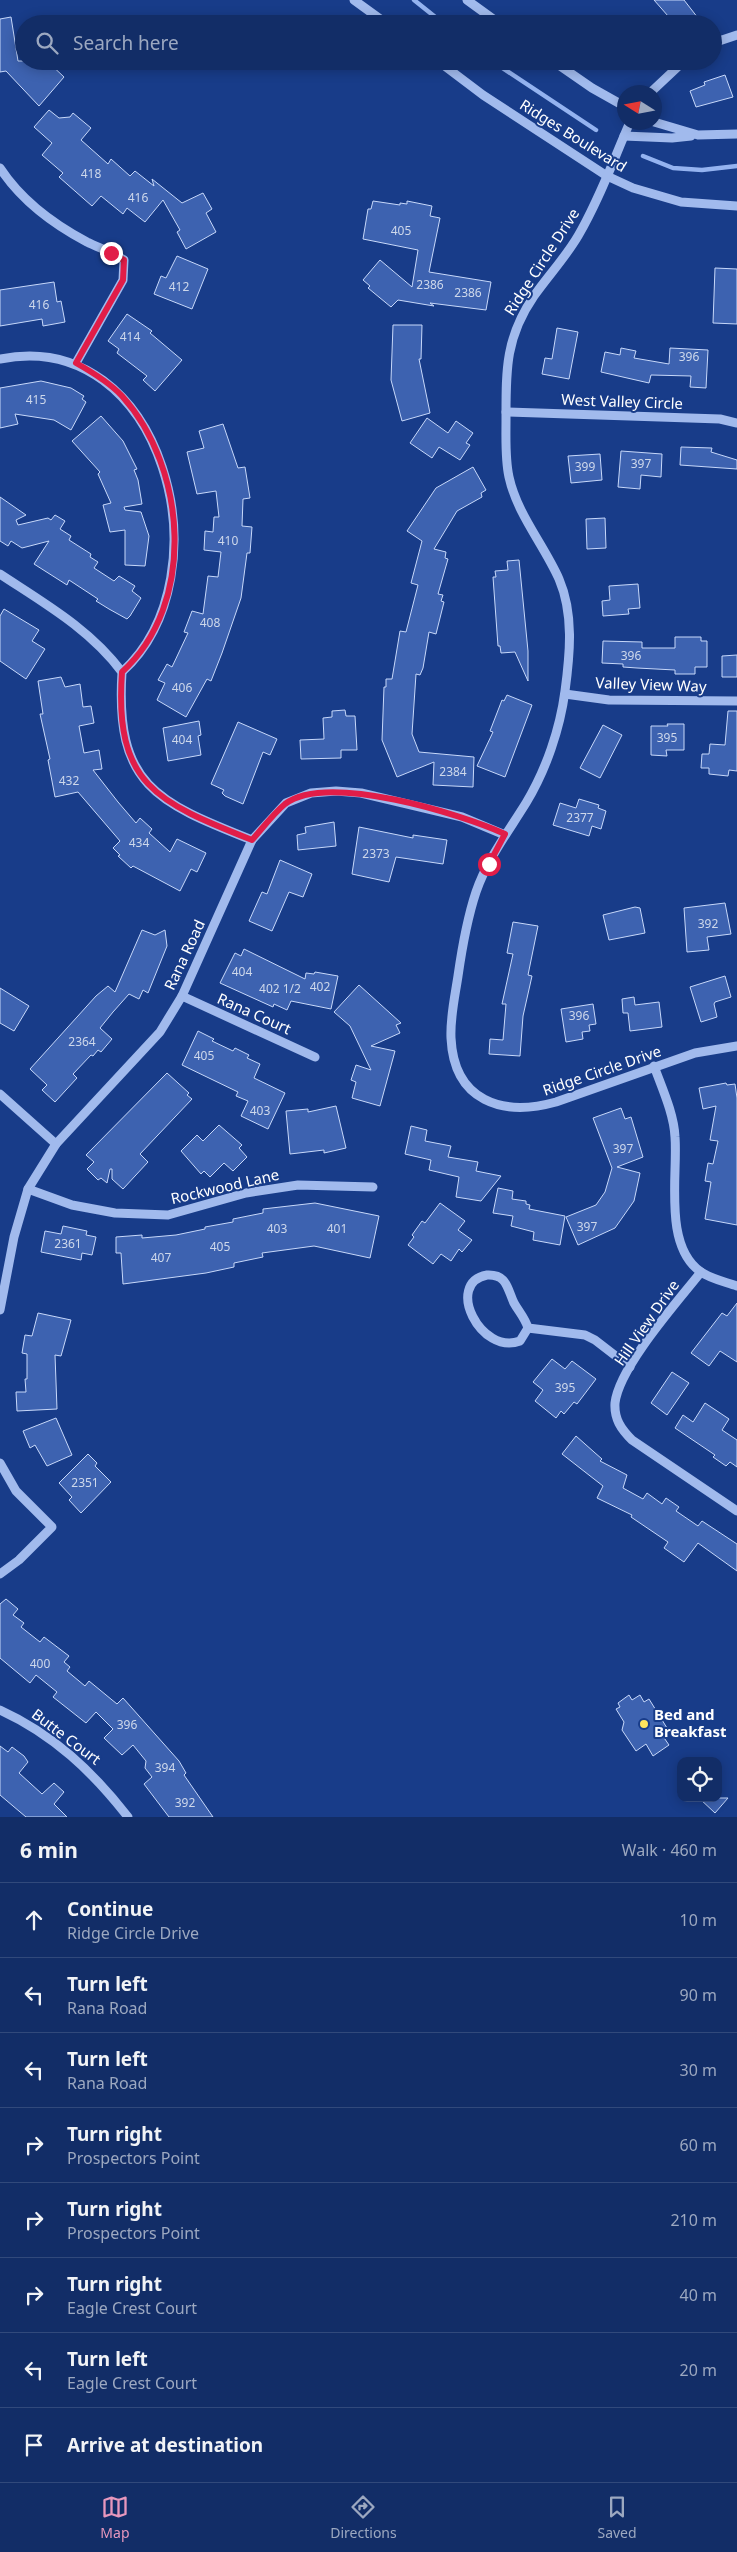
<!DOCTYPE html>
<html lang="en">
<head>
<meta charset="utf-8">
<style>
	body { margin:0; font-family:"Noto Sans",sans-serif; background:#1b356d; color:#f1f3f6 }
	.controls { position:absolute; right:15px; bottom:15px; display:grid; overflow:hidden; border-radius:10px; box-shadow:0 2px 12px #0003 }
	.controls button { width:45px; height:45px; display:grid; place-items:center; padding:0; border:0; border-bottom:1px solid #31497b; background:#122d67; color:#f1f3f6; font:25px sans-serif }
	.compass { position:absolute; left:617px; top:85px; width:45px; height:45px; border-radius:50%; background:#122d67; box-shadow:0 2px 12px #0003; rotate:281deg }
	.stop { position:absolute; width:15px; height:15px; margin:-11px; border:4px solid #e11d48; border-radius:50%; background:#fff }
	.stop.end { background:#e11d48; border-color:#fff; box-shadow:0 1px 5px #0008 }
	.list { margin:0; padding:0; list-style:none }
	h2 { display:flex; justify-content:space-between; align-items:center; height:65px; margin:0; padding:0 20px; font-size:21px }
	h2 small { font-size:16px; font-weight:400; color:#9ca8c0 }
	.list li { display:grid; grid-template-columns:32px 1fr auto; gap:15px; align-items:center; box-sizing:border-box; height:75px; padding:0 20px; border-top:1px solid #31497b }
	.list b { display:block; font-size:19px; white-space:nowrap }
	.list p { margin:0; font-size:16px; white-space:nowrap; color:#9ca8c0 }
	.list em { font-size:16px; font-style:normal; color:#9ca8c0 }
	.icon { flex:none; width:28px; height:28px; fill:none; stroke:currentColor; stroke-width:2; stroke-linecap:round; stroke-linejoin:round }
	.map { position:relative; flex:none; width:737px; height:1817px; overflow:hidden }
	.search { position:absolute; background:#122d67; box-shadow:0 2px 12px #0003; left:15px; right:15px; top:15px; height:55px; display:flex; align-items:center; gap:12px; box-sizing:border-box; padding:0 18px; border-radius:28px; color:#9ca8c0; font-size:19px }
	.sheet { height:665px; background:#122d67 }
	nav { display:flex; justify-content:space-around; align-items:center; box-sizing:border-box; height:70px; border-top:1px solid #31497b; background:#122d67; font-size:14px; color:#9ca8c0 }
	nav a { display:grid; justify-items:center; gap:2px }
	nav .on { color:#e797bd }
	.map>svg:first-child { display:block }
	.lines { fill:none; stroke-linecap:round; stroke-linejoin:round }
	.stream { stroke:#94b3f0; stroke-width:4.5 }
	.building { fill:#3d62b0; stroke:#c7d8fa }
	.minor { stroke:#a1baed; stroke-width:9 }
	.route { stroke:#e11d48; stroke-width:6 }
	.poi-dot { fill:#ffe45d; stroke:#183c89; stroke-width:2 }
	.labels { text-anchor:middle; stroke-width:4; stroke-linejoin:round; paint-order:stroke }
	.number-label { font-size:12px; fill:#ced8eb }
	.street-label { font-size:15px; fill:#fff; stroke:#183c89 }
	.poi-label { font-size:15px; font-weight:bold; fill:#fff; stroke:#183c89; text-anchor:start }
</style>
</head>
<body>
<div class="map">
<svg width="737" height="1817" viewBox="0 0 737 1817">
	<rect width="100%" height="100%" fill="#183c89"/>
	<g class="lines">
		<g class="stream">
			<path d="M414,0l30,24"/>
			<path d="M492,61l104,69"/>
			<path d="M643,156l30,12 29,2 35,-4"/>
		</g>
	</g>
	<g class="building">
		<path d="M654,0h30l14,18 -7,6h-16z"/>
		<path d="M11,17l7,44h29l17,16 -25,29 -33,-35 -6,1v-53z"/>
		<path d="M725,75l8,22 -37,10 -6,-16 15,-6 -1,-3z"/>
		<path d="M49,110l10,8 11,-1 3,-4 18,15 -10,12 27,24 3,-5 19,17 5,-5 19,15 -2,-7 30,24 21,-10 9,16 -6,4 10,19 -30,17 -9,-17 3,-2 -17,-30 -18,22 -18,-14 -4,6 -22,-18 -9,10 -33,-29 4,-4 -21,-18 10,-12 -18,-16z"/>
		<path d="M373,201l27,4v-2l7,1v-3l25,5 -2,10 10,2 -11,54 62,10 -5,28 -56,-7 4,3 -36,-6 -7,7 -23,-19 2,-2 -7,-6 17,-20 32,27 6,-37 -55,-11 5,-30h3z"/>
		<path d="M177,256l31,13 -16,40 -38,-15 7,-18 5,2z"/>
		<path d="M715,268l22,1v55l-24,-1z"/>
		<path d="M54,282l3,20 4,-1 4,21 -22,4 -1,-7 -42,7v-36z"/>
		<path d="M127,314l25,17 -2,2 32,27 -27,31 -12,-11 4,-4 -30,-23 2,-4 -11,-8z"/>
		<path d="M393,325h29l-1,34h-2l11,54 -28,8 -11,-41z"/>
		<path d="M557,328l21,4 -9,47 -27,-5 3,-16 7,1z"/>
		<path d="M621,348l15,3 -2,7 35,6 1,-16 38,2 -2,38 -16,-1 1,-11 -40,-1 -2,8 -48,-11 4,-20 15,3z"/>
		<path d="M41,381l30,7 13,8 -2,3 4,3 -15,28 -17,-10 -39,-6 3,10 -18,4v-40z"/>
		<path d="M101,416l22,25 14,28 -3,1 4,10 4,24 -18,3 1,3 16,2 8,24 -4,30 -20,-1v-35l-15,2 -7,-27 8,-2 -13,-29 2,-2 -28,-31z"/>
		<path d="M427,418l21,15 8,-12 17,12 -7,10 4,2 -10,15 -21,-13 -7,11 -22,-15z"/>
		<path d="M223,424l15,44 7,-1 5,31 -7,1 -1,27 10,1 -2,26h-3l-6,45 -19,55 -11,28 -4,-2 -21,38 -29,-17 8,-17 -7,-3 9,-16 5,3 16,-34 -4,-1 8,-21 11,3 5,-38 10,1 3,-25 -17,-2 1,-19 8,1 1,-15h5l-3,-26 -19,3 -10,-42 17,-4 -5,-17z"/>
		<path d="M681,447l31,1 -1,4 26,8v9l-57,-4z"/>
		<path d="M621,451l41,3 -1,23 -20,-2 -1,14 -22,-2z"/>
		<path d="M600,454l2,26 -31,3 -3,-27z"/>
		<path d="M473,467l13,23 -5,3 1,4 -25,14 -23,38 12,3 -1,6 3,1 -10,35 5,1 -2,6 3,1 -8,32 -7,-2 -6,36 -3,7 -4,-1 -4,60 7,18 55,5 -1,30 -40,-2 1,-23 -37,15 -15,-37 2,-53h2v-8h6l8,-48 6,1 12,-47 -7,-2 11,-42 -15,-10 29,-43z"/>
		<path d="M0,497l26,18 -10,5 2,5 30,-7 3,2 4,-5 10,6 -5,8 11,7 -2,4 22,14 -1,3 8,5 -4,6 20,13 5,-5 16,10 -3,5 9,7 -11,18 -3,3 -18,-10 -13,-8 2,-2 -29,-19 -2,5 -33,-21 15,-23 -27,7 -11,-7 -3,5 -8,-5z"/>
		<path d="M605,518l1,30 -19,1 -1,-30z"/>
		<path d="M519,560l9,91v30l-13,-29 -14,1 -1,-7h-2l-5,-69h3l-1,-6 13,-1 -1,-9z"/>
		<path d="M638,584l2,24 -12,1 1,5 -26,2 -1,-15 8,-1 -1,-14z"/>
		<path d="M4,609l35,21 -7,11 13,8 -19,30 -26,-18v-45z"/>
		<path d="M675,637h26v4h6v26h-12v7h-20v-4l-38,-2 -14,-1v-3l-21,-1 1,-22 39,1v6h33z"/>
		<path d="M737,655v22h-15v-21z"/>
		<path d="M61,677l4,10 15,-3 3,23 8,-1 3,17 -15,3 5,27 15,-3 3,19 -9,1 25,32 18,21 4,-5 12,11 -3,4 21,19 7,-13 29,14 -9,19 -6,-3 -11,22 -47,-25 -2,2 -13,-12 2,-1 -7,-7 7,-7 -42,-49 -23,5 -7,-37 2,-1 -10,-45h3l-5,-33z"/>
		<path d="M507,695l25,10 -27,72 -28,-11 16,-34 -3,-1 12,-31 2,1z"/>
		<path d="M345,710l1,6h9l2,34h-16v8l-40,1 -1,-19 24,-1 -1,-21 9,-1v-6z"/>
		<path d="M728,711h9v60l-8,-1 -1,6 -19,-2v-6h-8l1,-14h7l1,-10 15,1z"/>
		<path d="M199,721l2,14 -3,1 3,19 -33,6 -5,-33z"/>
		<path d="M238,722l39,17 -7,16 -7,-3 -20,52 -18,-8 -3,-3 2,-3 -13,-6z"/>
		<path d="M667,724h17v26h-18l1,6 -16,-1v-29h17z"/>
		<path d="M603,725l19,10 -22,43 -20,-10z"/>
		<path d="M579,799l20,6 -1,3 8,3 -5,18 -9,-3 -3,10 -36,-11 7,-22 16,5z"/>
		<path d="M334,822l2,24 -38,4 -1,-15 9,-2 -1,-6z"/>
		<path d="M359,827l54,11v-3l34,5 -4,24 -47,-7 -7,25 -37,-8z"/>
		<path d="M280,860l32,14 -9,23 -14,-5 -17,39 -23,-10 13,-29 5,2z"/>
		<path d="M725,903l6,31 -24,3 2,13 -22,2 -3,-44z"/>
		<path d="M635,907l5,1 5,25 -36,7 -6,-25z"/>
		<path d="M513,922l25,4 -10,49 4,1 -9,40 -3,40 -31,-2 1,-15 13,1 3,-36h-4l11,-50 -6,-1z"/>
		<path d="M142,930l13,5 10,-5 2,16 -19,47 -5,-3 -4,9 -10,-5 -16,18 -13,16 12,11 -11,13 -3,-2 -5,6 -2,-1 -18,19 4,4 -22,24 -13,-12 5,-5 -17,-16 66,-73 12,-10 7,6z"/>
		<path d="M244,949l61,30 1,-6 8,1 1,-2 23,4 -7,33 -40,-8 -4,9 -13,-6 -1,3 -53,-24 15,-30 6,3z"/>
		<path d="M725,976l6,21 -16,5 -1,2 3,13 -16,5 -11,-35z"/>
		<path d="M359,985l42,38 -5,2 4,8 -29,13 24,5 -15,55 -28,-8 4,-16 -5,-2 5,-15 15,5 -21,-44 -16,-14z"/>
		<path d="M0,988l29,18 -15,25 -14,-8z"/>
		<path d="M634,997l1,8 24,-3 3,25 -32,4 -2,-18h-5l-1,-14z"/>
		<path d="M593,1004l3,20 -7,1 1,6 -8,1 1,7 -17,3 -5,-33z"/>
		<path d="M198,1031l16,8 -2,2 21,10 2,-3 14,7 -2,3 13,6 -6,14 31,15 -17,36 -27,-13 7,-15 -12,-5 2,-4 -56,-27z"/>
		<path d="M167,1073l22,20 -2,2 5,4 -52,55 8,8 -25,27 -11,-10v-10h-2l-3,14 -6,-5 -3,2 -11,-11 7,-7 -8,-7z"/>
		<path d="M726,1083l1,2 8,-1 2,14v127l-32,-6 6,-37 -6,-1 3,-18 5,1 5,-23 -8,-1 6,-34 -13,3 -4,-21z"/>
		<path d="M336,1106l10,42 -22,5v-3l-34,4 -4,-43 22,-2v3z"/>
		<path d="M621,1108l4,11 6,-2 12,40 -26,10 23,6 -6,28 -19,27 -37,17 -12,-28 30,-12 9,-13 7,-24 -19,-50z"/>
		<path d="M219,1125l23,20 -3,3 8,9 -14,14 -9,-8 -14,14 -6,-6 -3,3 -20,-23 16,-16 6,6z"/>
		<path d="M411,1126l16,4 -2,11 26,5 -3,11 30,5 -2,9 25,5 -20,25 -25,-4 3,-20 -30,-7 2,-10 -26,-6z"/>
		<path d="M498,1188l15,3 -1,8 14,2v3l4,1 -1,4 36,7 -5,29 -27,-5 1,-8 -23,-6 2,-10 -20,-3z"/>
		<path d="M315,1203l64,13 -9,42 -56,-12 -52,7 1,4 -29,6v4l-28,6 -83,11 -2,-31h-5v-16l26,-2v3l34,-3 29,-6v-2l28,-5v-3l30,-6v-4z"/>
		<path d="M440,1203l25,18 -7,9 14,10 -10,12 -3,-3 -8,12 -10,-7 -8,10 -25,-19 6,-8 -2,-2 10,-14 3,2z"/>
		<path d="M63,1226l24,5 -1,4 10,2 -4,18 -10,-2 -1,7 -40,-8 4,-21 16,3z"/>
		<path d="M737,1303v59l-17,-11 -11,15 -18,-13 31,-40 5,3z"/>
		<path d="M38,1313l33,7 -10,36 -6,-1 2,54 -40,2 -1,-19h10l-1,-13h2v-25l-5,-1 3,-18 7,1z"/>
		<path d="M552,1359l13,10 7,-8 24,18 -19,25 -3,-2 -10,12 -3,-3 -5,7 -21,-17 8,-11 -10,-8z"/>
		<path d="M672,1372l17,11 -22,32 -16,-12z"/>
		<path d="M705,1403l24,16 -7,11 15,10v27l-7,-5 -4,4 -13,-9 2,-2 -40,-27 8,-13 10,7z"/>
		<path d="M56,1418l16,37 -25,11 -12,-21 -5,3 -7,-17z"/>
		<path d="M576,1436l18,16 8,7 -2,2 27,14 -4,13 20,11 4,-6 15,11 4,-6 13,9 -3,4 22,15 4,-5 35,23v27l-39,-28 -14,19 -20,-14 4,-6 -37,-25 1,-2 -35,-17 6,-12 -41,-32z"/>
		<path d="M88,1454l9,9 -2,3 16,16 -30,31 -12,-13 3,-3 -13,-14z"/>
		<path d="M6,1599l12,10 -5,6 11,8 -3,4 19,15 4,-5 25,19 -5,6 6,5 -3,4 18,15 4,-5 28,23 6,-6 56,63 7,12 -2,2 29,42h-44l-25,-33 8,-7 -7,-9 1,-7 -13,-16 -11,10 -18,-17 9,-9 -17,-17 -10,11 -33,-26 4,-5 -21,-17 -6,8 -30,-25v-54z"/>
		<path d="M629,1695l3,5 8,-5 4,7 5,-3 18,29 -7,4 9,13 -16,11 -7,-12 -10,7 -14,-21 2,-8 -8,-13 4,-2 -2,-4z"/>
		<path d="M0,1746l8,6 4,-5 12,9 4,6 -9,11 23,21 12,-11 10,9 -10,12 13,13h-41l-26,-22z"/>
		<path d="M699,1798h29l-13,15z"/>
	</g>
	<g class="lines">
		<g class="minor">
			<path d="M354,0l33,24"/>
			<path d="M467,0l33,24"/>
			<path d="M713,43l24,-8"/>
			<path d="M438,61l45,34 124,81 26,12 48,14 56,4"/>
			<path d="M553,61l39,27 32,18"/>
			<path d="M651,92l33,-31"/>
			<path d="M630,122c-17,39 -31,78 -52,114 -13,22 -30,40 -44,60 -29,42 -28,75 -28,124 0,19 -1,39 3,57 8,37 35,68 50,102 15,35 11,75 6,112 -5,38 -19,79 -39,112 -18,29 -39,57 -50,89 -9,27 -14,56 -18,84 -3,20 -8,41 -7,62 3,63 51,79 105,64l139,-49 42,-7"/>
			<path d="M654,122l44,13 39,-1"/>
			<path d="M624,136l48,2 19,-2"/>
			<path d="M0,168c21,32 53,56 87,74 12,6 26,10 37,18l-1,20 -47,83"/>
			<path d="M0,359c164,-33 228,217 122,313"/>
			<path d="M506,412l214,7 17,4"/>
			<path d="M0,574c44,29 90,55 122,98 -7,113 34,130 130,168"/>
			<path d="M565,694l44,6 128,1"/>
			<path d="M182,996l133,61"/>
			<path d="M654,1066c8,22 20,48 21,71 3,38 -12,109 26,135 10,7 25,10 36,14"/>
			<path d="M0,1094l56,50"/>
			<path d="M28,1189l44,16 43,8 53,2 78,-22 52,-8 75,2"/>
			<path d="M701,1272c-23,29 -82,95 -86,131 -1,16 6,26 17,37l105,71"/>
			<path d="M487,1275c20,-1 20,13 27,28 5,9 11,15 14,25l-8,13c-39,15 -76,-58 -33,-66z"/>
			<path d="M0,1310l14,-73 14,-48 28,-45 104,-112 22,-36 70,-156 34,-37 25,-10 25,-2 25,2 101,24 43,18"/>
			<path d="M528,1328l57,7 10,5 35,27"/>
			<path d="M0,1463l16,28 36,36 -33,33 -19,14"/>
			<path d="M0,1710c53,24 93,62 128,107"/>
		</g>
	</g>
	<g class="lines">
		<path class="route" d="M111,253l13,7 -1,20 -47,83c16,9 33,19 46,33 65,72 75,208 0,276 -8,113 35,130 130,168 10,-11 21,-26 33,-36 42,-32 176,10 220,30l-16,30"/>
	</g>
	<circle class="poi-dot" cx="644" cy="1724" r="5"/>
	<g class="labels">
		<g class="number-label">
			<text x="91" y="178">418</text>
			<text x="138" y="202">416</text>
			<text x="401" y="235">405</text>
			<text x="430" y="289">2386</text>
			<text x="179" y="291">412</text>
			<text x="468" y="297">2386</text>
			<text x="39" y="309">416</text>
			<text x="130" y="341">414</text>
			<text x="689" y="361">396</text>
			<text x="36" y="404">415</text>
			<text x="641" y="468">397</text>
			<text x="585" y="471">399</text>
			<text x="228" y="545">410</text>
			<text x="210" y="627">408</text>
			<text x="631" y="660">396</text>
			<text x="182" y="692">406</text>
			<text x="667" y="742">395</text>
			<text x="182" y="744">404</text>
			<text x="453" y="776">2384</text>
			<text x="69" y="785">432</text>
			<text x="580" y="822">2377</text>
			<text x="139" y="847">434</text>
			<text x="376" y="858">2373</text>
			<text x="708" y="928">392</text>
			<text x="242" y="976">404</text>
			<text x="320" y="991">402</text>
			<text x="280" y="993">402 1/2</text>
			<text x="579" y="1020">396</text>
			<text x="82" y="1046">2364</text>
			<text x="204" y="1060">405</text>
			<text x="260" y="1115">403</text>
			<text x="623" y="1153">397</text>
			<text x="587" y="1231">397</text>
			<text x="277" y="1233">403</text>
			<text x="337" y="1233">401</text>
			<text x="68" y="1248">2361</text>
			<text x="220" y="1251">405</text>
			<text x="161" y="1262">407</text>
			<text x="565" y="1392">395</text>
			<text x="85" y="1487">2351</text>
			<text x="40" y="1668">400</text>
			<text x="127" y="1729">396</text>
			<text x="165" y="1772">394</text>
			<text x="185" y="1807">392</text>
		</g>
		<g class="street-label">
			<text transform="translate(573 136) rotate(32)" y="5">Ridges Boulevard</text>
			<text transform="translate(542 262) rotate(-57)" y="5">Ridge Circle Drive</text>
			<text transform="translate(622 402) rotate(2)" y="5">West Valley Circle</text>
			<text transform="translate(651 685) rotate(2)" y="5">Valley View Way</text>
			<text transform="translate(185 955) rotate(-65)" y="5">Rana Road</text>
			<text transform="translate(254 1014) rotate(24)" y="5">Rana Court</text>
			<text transform="translate(602 1071) rotate(-19)" y="5">Ridge Circle Drive</text>
			<text transform="translate(225 1187) rotate(-13)" y="5">Rockwood Lane</text>
			<text transform="translate(647 1323) rotate(-55)" y="5">Hill View Drive</text>
			<text transform="translate(66 1737) rotate(37)" y="5">Butte Court</text>
		</g>
		<g class="poi-label">
			<text x="654" y="1720">Bed and<tspan x="654" dy="17">Breakfast</tspan></text>
		</g>
	</g>
</svg>
<div class="controls">
<button><svg class="icon" aria-label="locate" viewBox="0 0 24 24"><circle cx="12" cy="12" r="6"/><path d="M12 2v4M12 18v4M2 12h4M18 12h4"/></svg></button>
</div>
<svg class="compass" viewBox="-18 -18 36 36"><path d="M0-13l5 13h-10z" fill="#e53935"/><path d="M0 13l5-13h-10z" fill="#9ca8c0"/></svg>
<div class="stop" style="left:489px;top:864px"></div>
<div class="stop end" style="left:111px;top:253px"></div>
<div class="search"><svg class="icon" aria-label="search" viewBox="0 0 24 24"><circle cx="10" cy="10" r="6"/><path d="M15 15l6 6"/></svg>Search here</div>
</div>
<section class="sheet">
<h2>6 min<small>Walk · 460 m</small></h2>
<ul class="list">
<li><svg class="icon" aria-label="ahead" viewBox="0 0 24 24"><path d="M12 20V5M6 11l6-6 6 6"/></svg><div><b>Continue</b><p>Ridge Circle Drive</p></div><em>10 m</em></li>
<li><svg class="icon" aria-label="left" viewBox="0 0 24 24"><path d="M17 20v-9H6M10 6l-5 5 5 5"/></svg><div><b>Turn left</b><p>Rana Road</p></div><em>90 m</em></li>
<li><svg class="icon" aria-label="left" viewBox="0 0 24 24"><path d="M17 20v-9H6M10 6l-5 5 5 5"/></svg><div><b>Turn left</b><p>Rana Road</p></div><em>30 m</em></li>
<li><svg class="icon" aria-label="right" viewBox="0 0 24 24"><path d="M7 20v-9h11M14 6l5 5-5 5"/></svg><div><b>Turn right</b><p>Prospectors Point</p></div><em>60 m</em></li>
<li><svg class="icon" aria-label="right" viewBox="0 0 24 24"><path d="M7 20v-9h11M14 6l5 5-5 5"/></svg><div><b>Turn right</b><p>Prospectors Point</p></div><em>210 m</em></li>
<li><svg class="icon" aria-label="right" viewBox="0 0 24 24"><path d="M7 20v-9h11M14 6l5 5-5 5"/></svg><div><b>Turn right</b><p>Eagle Crest Court</p></div><em>40 m</em></li>
<li><svg class="icon" aria-label="left" viewBox="0 0 24 24"><path d="M17 20v-9H6M10 6l-5 5 5 5"/></svg><div><b>Turn left</b><p>Eagle Crest Court</p></div><em>20 m</em></li>
<li><svg class="icon" aria-label="arrive" viewBox="0 0 24 24"><path d="M6 21V4h12l-3 4 3 4H6"/></svg><div><b>Arrive at destination</b></div></li>
</ul>
</section>
<nav>
<a class="on"><svg class="icon" aria-label="map" viewBox="0 0 24 24"><path d="M3 6l6-2 6 2 6-2v14l-6 2-6-2-6 2zM9 4v14M15 6v14"/></svg>Map</a>
<a><svg class="icon" aria-label="directions" viewBox="0 0 24 24"><path d="M12 3l9 9-9 9-9-9zM9 14v-3h6M13 9l2 2-2 2"/></svg>Directions</a>
<a><svg class="icon" aria-label="saved" viewBox="0 0 24 24"><path d="M7 4h10v16l-5-4-5 4z"/></svg>Saved</a>
</nav>
</body>
</html>
